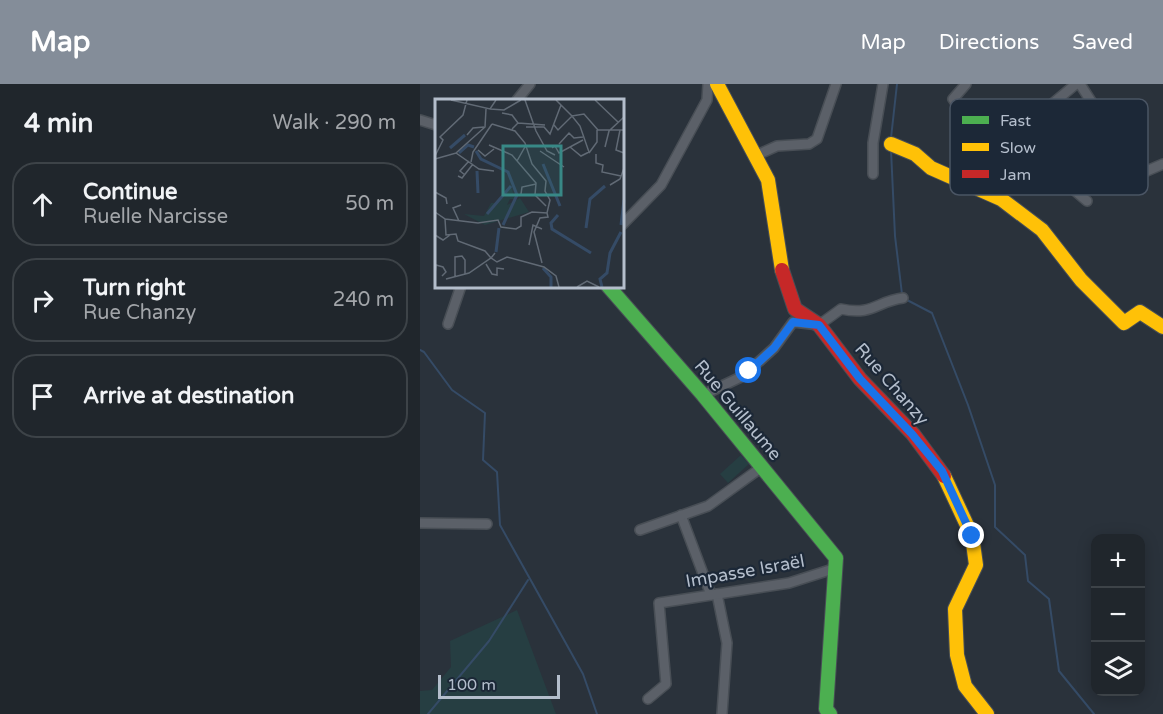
<!DOCTYPE html>
<html lang="en">
<head>
<meta charset="utf-8">
<style>
	body { margin:0; font-family:"Varela Round",sans-serif; background:#2d3238; color:#f1f3f6 }
	.controls { position:absolute; right:18px; bottom:18px; display:grid; overflow:hidden; border-radius:12px; box-shadow:0 3px 15px #0003 }
	.controls button { width:54px; height:54px; display:grid; place-items:center; padding:0; border:0; border-bottom:2px solid #3d4348; background:#20262c; color:#f1f3f6; font:30px sans-serif }
	.scale { position:absolute; left:18px; bottom:15px; width:122px; box-sizing:border-box; padding-left:6px; border:3px solid #b4becc; border-top:0; font-size:16px; line-height:21px; white-space:nowrap; color:#b4becc; -webkit-text-stroke:4px #1c2837; paint-order:stroke }
	.stop { position:absolute; width:18px; height:18px; margin:-14px; border:4px solid #1a73e8; border-radius:50%; background:#fff }
	.stop.end { background:#1a73e8; border-color:#fff; box-shadow:0 2px 6px #0008 }
	.list { margin:0; padding:0; list-style:none }
	h2 { display:flex; justify-content:space-between; align-items:center; height:78px; margin:0; padding:0 24px; font-size:26px }
	h2 small { font-size:20px; font-weight:400; color:#a2a5a9 }
	.list li { display:grid; grid-template-columns:39px 1fr auto; gap:18px; align-items:center; box-sizing:border-box; height:84px; margin:0 12px 12px; padding:0 12px; border:2px solid #3d4348; border-radius:24px }
	.list b { display:block; font-size:22px; white-space:nowrap }
	.list p { margin:0; font-size:20px; white-space:nowrap; color:#a2a5a9 }
	.list em { font-size:20px; font-style:normal; color:#a2a5a9 }
	.icon { flex:none; width:33px; height:33px; fill:none; stroke:currentColor; stroke-width:2; stroke-linecap:round; stroke-linejoin:round }
	.map { position:relative; flex:none; width:743px; height:630px; overflow:hidden }
	header { display:flex; align-items:center; gap:36px; box-sizing:border-box; height:84px; padding:0 30px; background:#848d99; color:#fff }
	header strong { font-size:28px }
	nav { display:flex; gap:33px; margin-inline-start:auto; font-size:21px }
	main { display:flex }
	aside { flex:1; background:#20262c }
	.map>svg:first-child { display:block }
	.green { fill:#263e42 }
	.lines { fill:none; stroke-linecap:round; stroke-linejoin:round }
	.stream { stroke:#354b66; stroke-width:2 }
	.street-casing { stroke:#484e55; stroke-width:12 }
	.fast-casing { stroke:#484e55; stroke-width:16 }
	.slow-casing { stroke:#484e55; stroke-width:16 }
	.jam-casing { stroke:#484e55; stroke-width:16 }
	.street { stroke:#5b6068; stroke-width:9 }
	.fast { stroke:#4caf50; stroke-width:14 }
	.slow { stroke:#ffc107; stroke-width:14 }
	.jam { stroke:#c62828; stroke-width:14 }
	.route { stroke:#1a73e8; stroke-width:8 }
	.labels { text-anchor:middle; stroke-width:4.5; stroke-linejoin:round; paint-order:stroke }
	.street-label { font-size:18px; fill:#b4becc; stroke:#1c2837 }
	.inset-river { fill:none; stroke:#354b66; stroke-width:3 }
	.inset-road { fill:none; stroke:#616a75; stroke-width:1.5 }
	.view { fill:#388886; fill-opacity:0.15; stroke:#388886; stroke-width:3 }
	.inset-edge { fill:none; stroke:#b4becc; stroke-width:3 }
	.key { fill:#1c2837; stroke:#4a5564; stroke-width:1.5 }
	.key-label { font-size:16px; fill:#b4becc }
</style>
</head>
<body>
<header>
<strong>Map</strong>
<nav><a>Map</a><a>Directions</a><a>Saved</a></nav>
</header>
<main>
<aside>
<h2>4 min<small>Walk · 290 m</small></h2>
<ul class="list">
<li><svg class="icon" aria-label="ahead" viewBox="0 0 24 24"><path d="M12 20V5M6 11l6-6 6 6"/></svg><div><b>Continue</b><p>Ruelle Narcisse</p></div><em>50 m</em></li>
<li><svg class="icon" aria-label="right" viewBox="0 0 24 24"><path d="M7 20v-9h11M14 6l5 5-5 5"/></svg><div><b>Turn right</b><p>Rue Chanzy</p></div><em>240 m</em></li>
<li><svg class="icon" aria-label="arrive" viewBox="0 0 24 24"><path d="M6 21V4h12l-3 4 3 4H6"/></svg><div><b>Arrive at destination</b></div></li>
</ul>
</aside>
<div class="map">
<svg width="743" height="630" viewBox="0 0 743 630">
	<rect width="100%" height="100%" fill="#2a323b"/>
	<g class="green">
		<path d="M321,371l8,9 -21,19 -8,-9z"/>
		<path d="M97,526l39,104h-136v-23l12,-1 19,-23 -1,-26z"/>
	</g>
	<g class="lines">
		<g class="stream">
			<path d="M471,54l6,-54"/>
			<path d="M471,66l4,86 7,58"/>
			<path d="M487,216l25,13 36,92 27,80v42l30,28 3,26 21,18 10,72 35,43"/>
			<path d="M0,266l4,2 28,38 33,23 -2,47 14,12 3,53 83,149 14,40"/>
			<path d="M8,630l61,-73 39,-61"/>
		</g>
		<g class="street-casing">
			<g id="street">
				<path d="M546,0l-13,15 31,46 26,-8 4,2 73,62"/>
				<path d="M660,0l55,86 7,3 21,-9"/>
				<path d="M97,16l13,-16"/>
				<path d="M626,25l30,-25"/>
				<path d="M0,36l16,5"/>
				<path d="M337,71l20,-9 32,-2 8,-5 19,-55"/>
				<path d="M453,90v-31l10,-59"/>
				<path d="M202,141l39,-40 46,-85 1,-16"/>
				<path d="M28,240l13,-38"/>
				<path d="M283,311l40,-19 31,-28 19,-26 26,3 22,-16c32,7 36,-8 62,-11"/>
				<path d="M261,431l30,80"/>
				<path d="M0,439l67,1"/>
				<path d="M220,446l68,-24 54,-39"/>
				<path d="M297,510l10,49 -5,71"/>
				<path d="M228,615l18,-15 -7,-81 130,-20 47,-15"/>
			</g>
		</g>
		<g class="fast-casing">
			<path id="fast" d="M188,202l95,109 133,163 -10,151 4,5"/>
		</g>
		<g class="slow-casing">
			<g id="slow">
				<path d="M297,0l51,96 14,90"/>
				<path d="M471,60l24,10 16,14 70,31 41,31 39,50 43,43 16,-11 23,15"/>
				<path d="M524,392l28,60 4,29 -21,44 2,46 8,31 22,28"/>
			</g>
		</g>
		<g class="jam-casing">
			<path id="jam" d="M362,186l13,39 24,16 41,54 53,55 31,42"/>
		</g>
		<use href="#street" class="street"/>
		<use href="#fast" class="fast"/>
		<use href="#slow" class="slow"/>
		<use href="#jam" class="jam"/>
	</g>
	<g class="lines">
		<path class="route" d="M329,287l25,-23 19,-26 26,3 41,54 52,55 30,37 30,65"/>
	</g>
	<g class="labels">
		<g class="street-label">
			<text transform="translate(472 300) rotate(49)" y="6">Rue Chanzy</text>
			<text transform="translate(318 326) rotate(50)" y="6">Rue Guillaume</text>
			<text transform="translate(325 487) rotate(-10)" y="6">Impasse Israël</text>
		</g>
	</g>
	<g transform="translate(15 15)">
		<rect width="189" height="189" fill="#2a323b"/>
		<path d="M76,88l4,12h-5l-3,6 13,-7 9,14 -44,13 -21,-11 20,2 7,-13h5z" fill="#263e42"/>
		<path class="inset-river" d="M15,49l15,-13M41,52l5,8 27,13 9,23 -14,30M24,54l9,-8 6,2M108,65l17,42M42,72l1,22M52,115l24,-28M123,116l-7,8 1,6 39,24M186,126l3,-25M151,129l4,-29 15,-13M61,153l3,-24M108,169l8,9v10M167,188l-2,-8 7,-6 3,-20 11,-21"/>
		<path class="inset-road" d="M16,1l39,9 6,-9M90,1l11,31 11,20 8,4M121,1l16,16 12,-2 14,16h26M160,1l23,22M55,10l14,1 17,-10M67,14l10,2 6,8 -6,6M83,24l27,2M119,26l4,5 14,-14 8,10 9,26 -8,4 -11,-9M91,28h18l6,7 11,-29M185,31l-4,20 8,3M32,36l6,-7 11,-1M124,45l10,-11 5,5 9,-1M54,46l23,10 24,28 -1,12 11,11M170,48l4,-16 15,-14M117,49l3,-2 4,7 24,-13M43,51l7,6 9,-7M105,52l24,16M21,54l29,-26 1,-18M154,54l8,-11v-12M161,55v9l7,2 -1,7 19,4M0,57l8,-16 -3,-3 23,-22 4,-15M0,60l21,-6 23,16 15,2M82,62l9,-16M36,63l2,-10 19,-28M30,76l-5,-4 9,-10M23,77l4,2 11,-14M175,86l10,-6 4,-11M0,93l11,6 1,6M86,95l1,-7 14,-3M0,113l10,7 1,16 10,-1 2,7 27,10 6,7 4,-5M10,120l33,4 20,-3 3,7 15,2 5,-3v-9l11,-5 15,1 3,-13 -5,-9 1,-10 -14,-17 -7,-21 -10,-12 -23,-7M24,122l-6,-13 8,-3M0,136l8,5 7,-5M94,146l4,-20 9,4M107,164l-8,-31 6,-14 8,-1 -1,-4M51,165l6,10 5,1v-7l7,1M0,175l1,-9 7,2 3,5 -4,4M20,177v-19l7,-1 3,4v14M11,180l23,-6 22,-15 6,4 10,-5 37,10 12,9 3,11M142,188l10,-6 12,6"/>
		<path class="view" d="M68,47h58v49h-58z"/>
		<rect width="189" height="189" class="inset-edge"/>
	</g>
	<rect x="530" y="15" width="198" height="96" rx="9" class="key"/>
	<rect x="542" y="32" width="27" height="8" fill="#4caf50"/>
	<rect x="542" y="59" width="27" height="8" fill="#ffc107"/>
	<rect x="542" y="86" width="27" height="8" fill="#c62828"/>
	<g class="key-label">
		<text x="580" y="42">Fast</text>
		<text x="580" y="69">Slow</text>
		<text x="580" y="96">Jam</text>
	</g>
</svg>
<div class="controls">
<button>+</button>
<button>−</button>
<button><svg class="icon" aria-label="layers" viewBox="0 0 24 24"><path d="M12 4l9 5-9 5-9-5zM3 14l9 5 9-5"/></svg></button>
</div>
<div class="scale">100 m</div>
<div class="stop" style="left:329px;top:287px"></div>
<div class="stop end" style="left:552px;top:452px"></div>
</div>
</main>
</body>
</html>
